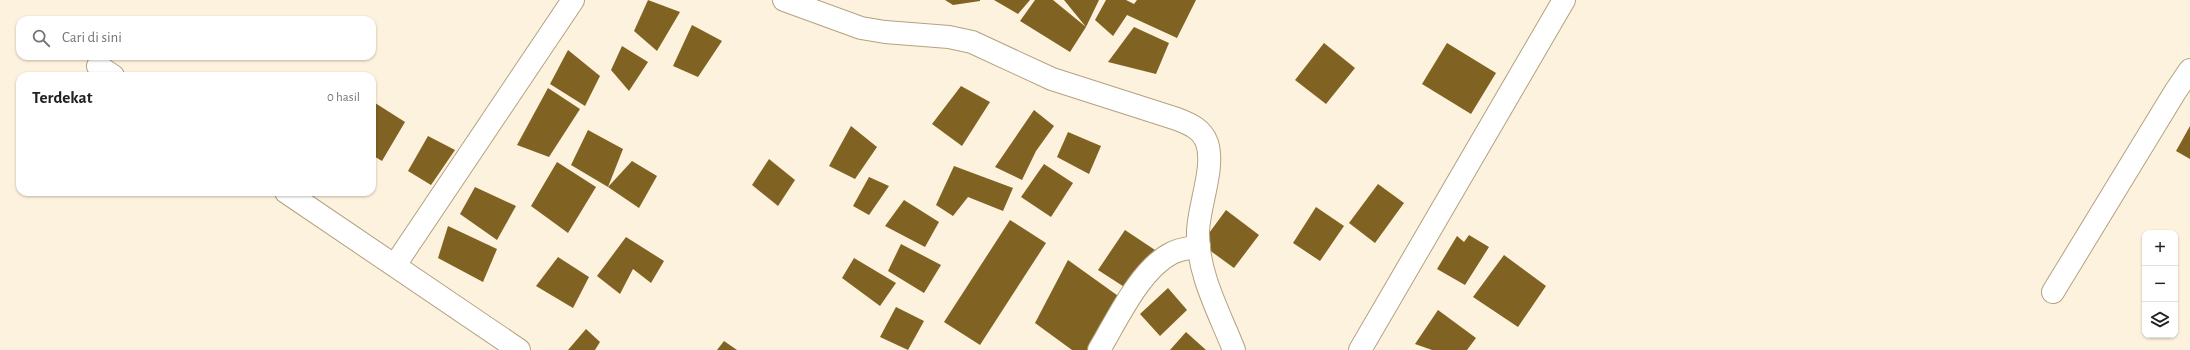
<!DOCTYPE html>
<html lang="id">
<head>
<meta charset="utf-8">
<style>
	body { margin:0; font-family:"Alegreya Sans",sans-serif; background:#f6f6f6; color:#202124 }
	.controls { position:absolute; right:12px; bottom:12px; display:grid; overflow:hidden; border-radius:8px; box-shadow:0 1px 3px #0004 }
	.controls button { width:36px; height:36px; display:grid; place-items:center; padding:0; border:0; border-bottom:1px solid #e0e0e0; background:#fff; color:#202124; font:20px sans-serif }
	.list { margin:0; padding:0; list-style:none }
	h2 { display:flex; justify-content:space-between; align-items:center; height:52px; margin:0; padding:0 16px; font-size:17px }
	h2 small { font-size:13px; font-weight:400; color:#757577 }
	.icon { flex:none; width:22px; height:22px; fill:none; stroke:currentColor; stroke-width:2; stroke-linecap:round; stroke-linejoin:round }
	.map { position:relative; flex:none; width:2190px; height:350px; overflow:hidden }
	.search { position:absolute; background:#fff; box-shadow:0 1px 3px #0004; left:16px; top:16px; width:360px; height:44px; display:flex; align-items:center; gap:10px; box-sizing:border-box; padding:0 14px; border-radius:12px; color:#757577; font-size:15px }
	.panel { position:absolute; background:#fff; box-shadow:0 1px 3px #0004; left:16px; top:72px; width:360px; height:124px; border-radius:12px }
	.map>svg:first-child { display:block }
	.building { fill:#806322 }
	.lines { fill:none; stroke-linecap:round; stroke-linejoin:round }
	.street-casing { stroke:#b3a281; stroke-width:24 }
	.secondary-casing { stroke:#b3a281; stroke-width:24 }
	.street { stroke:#fff; stroke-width:22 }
	.secondary { stroke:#fff; stroke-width:22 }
</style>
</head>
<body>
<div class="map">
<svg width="2190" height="350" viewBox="0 0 2190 350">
	<rect width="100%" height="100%" fill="#fdf2dd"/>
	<g class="building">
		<path d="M648,0l32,12 -23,39 -23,-20z"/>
		<path d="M945,0h35v1l-27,4z"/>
		<path d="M994,0h36l-12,14z"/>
		<path d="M1035,0h18l33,27 -22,-27h35l-13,27 -16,25 -50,-31z"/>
		<path d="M1106,0h20l8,4 3,-4h59l-19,38 -50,-23 -14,21 -18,-16z"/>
		<path d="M692,25l30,16 -24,36 -25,-11z"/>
		<path d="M1134,27l35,16 -13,31 -48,-12z"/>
		<path d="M1324,43l31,25 -29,36 -31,-24z"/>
		<path d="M1447,43l49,30 -25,41 -49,-30z"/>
		<path d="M622,46l26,16 -19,29 -18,-21z"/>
		<path d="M568,50l32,26 -15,30 -35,-22z"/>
		<path d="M961,86l29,16 -28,44 -30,-22z"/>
		<path d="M548,88l32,21 -31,48 -32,-12z"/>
		<path d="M372,101l33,21 -23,39 -10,-6z"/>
		<path d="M1034,110l20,16 -18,25 -14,29 -27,-13z"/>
		<path d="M851,126l26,21 -22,32 -26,-13z"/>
		<path d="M2190,126v33l-14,-8z"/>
		<path d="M588,130l35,19 -15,38 -37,-22z"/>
		<path d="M1068,132l33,14 -12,28 -32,-17z"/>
		<path d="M428,136l27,14 -24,35 -23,-14z"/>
		<path d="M769,159l26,21 -17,26 -26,-21z"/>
		<path d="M632,161l25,15 -18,32 -31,-21z"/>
		<path d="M557,162l39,25 -28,46 -37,-27z"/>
		<path d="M1044,164l29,19 -22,34 -30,-20z"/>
		<path d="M954,166l59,22 -10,23 -35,-14 -15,19 -17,-11z"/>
		<path d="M869,177l20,9 -20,29 -16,-9z"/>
		<path d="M1378,184l26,19 -29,40 -26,-20z"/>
		<path d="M475,187l41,19 -19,34 -37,-26z"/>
		<path d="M904,200l35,22 -14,25 -40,-21z"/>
		<path d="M1316,207l28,19 -24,35 -27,-18z"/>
		<path d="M1226,210l33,25 -25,33 -33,-24z"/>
		<path d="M1010,220l36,23 -66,102 -36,-23z"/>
		<path d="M448,226l49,23 -14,33 -45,-24z"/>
		<path d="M1125,230l30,20 -26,40 -31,-20z"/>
		<path d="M1469,235l20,12 -24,38 -28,-16 20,-33 7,6z"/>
		<path d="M626,237l38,24 -13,22 -18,-14 -13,25 -23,-18z"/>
		<path d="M901,244l40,21 -17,28 -36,-22z"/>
		<path d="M1504,255l42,31 -28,41 -45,-30z"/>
		<path d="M558,257l31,20 -16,31 -37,-22z"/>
		<path d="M854,258l42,25 -16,23 -38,-28z"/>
		<path d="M1068,260l53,38 -26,52h-23l-37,-27z"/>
		<path d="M1168,288l19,22 -27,26 -20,-22z"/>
		<path d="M896,307l28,14 -16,29 -28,-13z"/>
		<path d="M1438,310l38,28 -9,12h-35l-17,-6z"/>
		<path d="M586,329l14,13 -5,8h-27z"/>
		<path d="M1186,332l20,18h-36z"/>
		<path d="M724,341l13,9h-20z"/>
	</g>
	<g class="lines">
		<g class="street-casing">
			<g id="street">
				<path d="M784,0l77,28 24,4 64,5 23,5 80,37 125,40c13,5 25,10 30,24 8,24 -8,62 -9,88 -1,42 21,81 36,119"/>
				<path d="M98,66l15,10"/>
				<path d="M286,192l233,158"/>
				<path d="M395,265l178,-265"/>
				<path d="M2053,292l122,-200 15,-22"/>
				<path d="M1099,350c18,-30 41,-81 73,-97 8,-4 18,-5 27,-7"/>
			</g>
		</g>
		<g class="secondary-casing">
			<path id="secondary" d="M1360,350l204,-350"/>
		</g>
		<use href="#street" class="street"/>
		<use href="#secondary" class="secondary"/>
	</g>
</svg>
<div class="controls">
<button>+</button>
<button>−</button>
<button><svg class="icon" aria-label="layers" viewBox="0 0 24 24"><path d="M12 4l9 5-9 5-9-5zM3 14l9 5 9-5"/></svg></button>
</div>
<div class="search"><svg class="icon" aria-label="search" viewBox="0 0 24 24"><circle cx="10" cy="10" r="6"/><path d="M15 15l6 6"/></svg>Cari di sini</div>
<section class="panel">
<h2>Terdekat<small>0 hasil</small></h2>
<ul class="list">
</ul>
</section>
</div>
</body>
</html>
